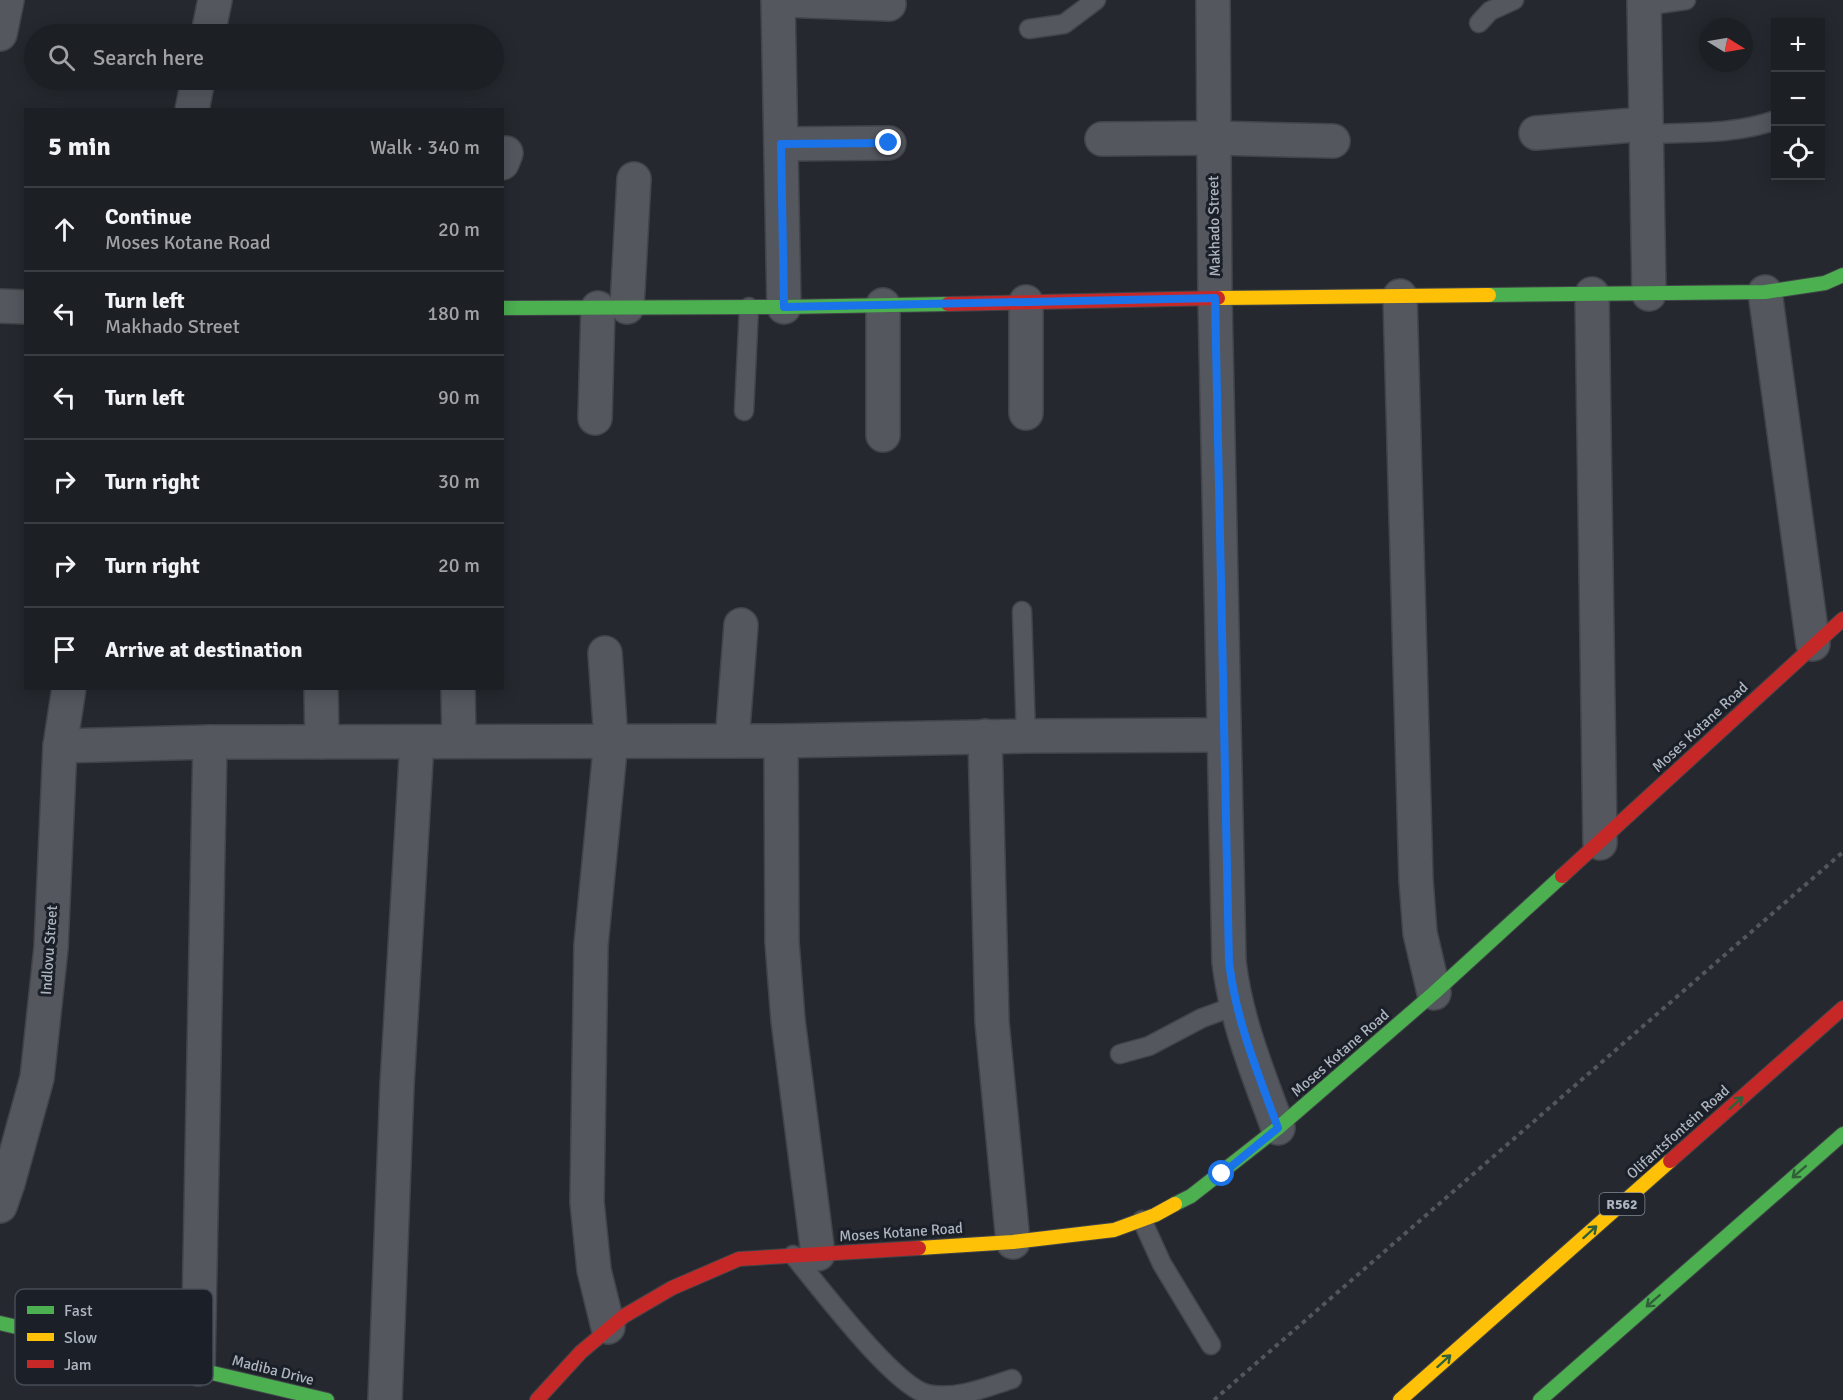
<!DOCTYPE html>
<html lang="en">
<head>
<meta charset="utf-8">
<style>
	body { margin:0; font-family:Signika,sans-serif; background:#25272b; color:#f1f3f6 }
	.controls { position:absolute; right:18px; top:18px; display:grid; overflow:hidden; border-radius:0px; box-shadow:0 3px 15px #0003 }
	.controls button { width:54px; height:54px; display:grid; place-items:center; padding:0; border:0; border-bottom:2px solid #3a3d41; background:#1c1f23; color:#f1f3f6; font:30px sans-serif }
	.compass { position:absolute; left:1699px; top:18px; width:54px; height:54px; border-radius:50%; background:#1c1f23; box-shadow:0 3px 15px #0003; rotate:101deg }
	.stop { position:absolute; width:18px; height:18px; margin:-14px; border:4px solid #1a73e8; border-radius:50%; background:#fff }
	.stop.end { background:#1a73e8; border-color:#fff; box-shadow:0 2px 6px #0008 }
	.list { margin:0; padding:0; list-style:none }
	h2 { display:flex; justify-content:space-between; align-items:center; height:78px; margin:0; padding:0 24px; font-size:26px }
	h2 small { font-size:20px; font-weight:400; color:#a0a2a6 }
	.list li { display:grid; grid-template-columns:39px 1fr auto; gap:18px; align-items:center; box-sizing:border-box; height:84px; padding:0 24px; border-top:2px solid #3a3d41 }
	.list b { display:block; font-size:22px; white-space:nowrap }
	.list p { margin:0; font-size:20px; white-space:nowrap; color:#a0a2a6 }
	.list em { font-size:20px; font-style:normal; color:#a0a2a6 }
	.icon { flex:none; width:33px; height:33px; fill:none; stroke:currentColor; stroke-width:2; stroke-linecap:round; stroke-linejoin:round }
	.map { position:relative; flex:none; width:1843px; height:1400px; overflow:hidden }
	.search { position:absolute; background:#1c1f23; box-shadow:0 3px 15px #0003; left:24px; top:24px; width:480px; height:66px; display:flex; align-items:center; gap:15px; box-sizing:border-box; padding:0 21px; border-radius:33px; color:#a0a2a6; font-size:22px }
	.panel { position:absolute; background:#1c1f23; box-shadow:0 3px 15px #0003; left:24px; top:108px; width:480px; height:582px; border-radius:0px }
	.map>svg:first-child { display:block }
	.lines { fill:none; stroke-linecap:round; stroke-linejoin:round }
	.lane-casing { stroke:#414448; stroke-width:21 }
	.street-casing { stroke:#414448; stroke-width:36 }
	.fast-casing { stroke:#414448; stroke-width:16 }
	.slow-casing { stroke:#414448; stroke-width:16 }
	.jam-casing { stroke:#414448; stroke-width:16 }
	.path { stroke:#53575b; stroke-width:4; stroke-dasharray:4.5 4.5; stroke-linecap:butt }
	.lane { stroke:#54575e; stroke-width:18 }
	.street { stroke:#54575e; stroke-width:33 }
	.fast { stroke:#4caf50; stroke-width:14 }
	.slow { stroke:#ffc107; stroke-width:14 }
	.jam { stroke:#c62828; stroke-width:14 }
	.oneway { stroke:#30603a }
	.route { stroke:#1a73e8; stroke-width:8 }
	.labels { text-anchor:middle; stroke-width:6; stroke-linejoin:round; paint-order:stroke }
	.shield { fill:#1a1f28; stroke:#828892; stroke-width:1.5 }
	.shield-label { font-size:14px; font-weight:bold; fill:#aeb5c0 }
	.street-label { font-size:15px; fill:#aeb5c0; stroke:#1a1f28 }
	.key { fill:#1a1f28; stroke:#464c56; stroke-width:1.5 }
	.key-label { font-size:16px; fill:#aeb5c0 }
</style>
</head>
<body>
<div class="map">
<svg width="1843" height="1400" viewBox="0 0 1843 1400">
	<rect width="100%" height="100%" fill="#25292f"/>
	<g class="lines">
		<g class="lane-casing">
			<g id="lane">
				<path d="M1644,6l42,-6"/>
				<path d="M1479,23l11,-12 24,-11"/>
				<path d="M1029,29l35,-5 32,-24"/>
				<path d="M1646,134c43,-2 88,1 130,-14"/>
				<path d="M744,411l5,-104"/>
				<path d="M1022,611l4,125"/>
				<path d="M1120,1054l29,-8 53,-28 33,-12"/>
				<path d="M1142,1220l20,44 49,81"/>
				<path d="M793,1255c26,31 100,130 134,139 29,6 57,-6 85,-15"/>
			</g>
		</g>
		<g class="street-casing">
			<g id="street">
				<path d="M778,0l6,307"/>
				<path d="M782,0l107,4"/>
				<path d="M1213,0l2,298 14,664c7,59 29,111 49,166"/>
				<path d="M1644,0l5,294"/>
				<path d="M0,34l7,-34"/>
				<path d="M208,34l7,-34"/>
				<path d="M192,110l6,-30"/>
				<path d="M1536,133l110,-9"/>
				<path d="M1102,139l112,-1 119,3"/>
				<path d="M781,144l108,-1"/>
				<path d="M502,163l4,-10"/>
				<path d="M1765,292l48,352"/>
				<path d="M1592,294l8,549"/>
				<path d="M1400,296l16,584 4,53 14,60"/>
				<path d="M883,305v130"/>
				<path d="M0,306l26,1"/>
				<path d="M627,307l7,-128"/>
				<path d="M1026,413v-111"/>
				<path d="M595,418l3,-110"/>
				<path d="M605,653l6,87 -20,205 -4,257 7,68 14,57"/>
				<path d="M321,688l1,54"/>
				<path d="M458,688l1,53"/>
				<path d="M985,736l7,286 21,220"/>
				<path d="M732,741l9,-116"/>
				<path d="M781,741l1,201 6,78 30,234"/>
				<path d="M60,746l150,-4 571,-1 245,-5 197,-1"/>
				<path d="M0,1206l8,-23 29,-105 14,-130 9,-202 9,-58"/>
				<path d="M198,1369l12,-627"/>
				<path d="M385,1400l12,-315 20,-343"/>
			</g>
		</g>
		<g class="fast-casing">
			<g id="fast">
				<path d="M1489,295l276,-3 60,-9 18,-8"/>
				<path d="M502,308l282,-1 164,-3"/>
				<path d="M1175,1204l16,-8 87,-68 156,-135 128,-117"/>
				<path d="M0,1323l327,77"/>
				<path d="M1540,1400l303,-266"/>
			</g>
		</g>
		<g class="slow-casing">
			<g id="slow">
				<path d="M1218,298l271,-3"/>
				<path d="M919,1248l94,-6 101,-12 41,-15 20,-11"/>
				<path d="M1400,1400l270,-239"/>
			</g>
		</g>
		<g class="jam-casing">
			<g id="jam">
				<path d="M948,304l270,-6"/>
				<path d="M1562,876l281,-257"/>
				<path d="M1670,1161l173,-153"/>
				<path d="M537,1400l44,-48 43,-36 48,-28 67,-29 180,-11"/>
			</g>
		</g>
		<path class="path" d="M1214,1400l629,-548"/>
		<use href="#lane" class="lane"/>
		<use href="#street" class="street"/>
		<use href="#fast" class="fast"/>
		<use href="#slow" class="slow"/>
		<use href="#jam" class="jam"/>
	</g>
	<defs><path id="oneway-shaft" d="M-6 0H5M1.5-3L5.5 0L1.5 3" fill="none" stroke-width="1.6" stroke-linecap="round" stroke-linejoin="round" transform="scale(1.5)"/></defs>
	<g class="oneway">
		<use href="#oneway-shaft" transform="translate(1736 1103) rotate(-42)"/>
		<use href="#oneway-shaft" transform="translate(1799 1172) rotate(139)"/>
		<use href="#oneway-shaft" transform="translate(1590 1232) rotate(-42)"/>
		<use href="#oneway-shaft" transform="translate(1653 1301) rotate(139)"/>
		<use href="#oneway-shaft" transform="translate(1444 1361) rotate(-42)"/>
	</g>
	<g class="lines">
		<path class="route" d="M889,143l-108,1 3,163 431,-9 14,664c7,59 29,111 49,166l-56,46"/>
	</g>
	<g class="labels">
		<rect class="shield" x="1599.5" y="1193" width="45" height="22" rx="4.5"/>
		<g class="shield-label">
			<text x="1622" y="1209">R562</text>
		</g>
		<g class="street-label">
			<text transform="translate(1214 226) rotate(-91)" y="5">Makhado Street</text>
			<text transform="translate(1700 727) rotate(-43)" y="5">Moses Kotane Road</text>
			<text transform="translate(49 950) rotate(-86)" y="5">Indlovu Street</text>
			<text transform="translate(1340 1053) rotate(-41)" y="5">Moses Kotane Road</text>
			<text transform="translate(1678 1132) rotate(-42)" y="5">Olifantsfontein Road</text>
			<text transform="translate(901 1232) rotate(-4)" y="5">Moses Kotane Road</text>
			<text transform="translate(273 1370) rotate(14)" y="5">Madiba Drive</text>
		</g>
	</g>
	<rect x="15" y="1289" width="198" height="96" rx="9" class="key"/>
	<rect x="27" y="1306" width="27" height="8" fill="#4caf50"/>
	<rect x="27" y="1333" width="27" height="8" fill="#ffc107"/>
	<rect x="27" y="1360" width="27" height="8" fill="#c62828"/>
	<g class="key-label">
		<text x="64" y="1316">Fast</text>
		<text x="64" y="1343">Slow</text>
		<text x="64" y="1370">Jam</text>
	</g>
</svg>
<div class="controls">
<button>+</button>
<button>−</button>
<button><svg class="icon" aria-label="locate" viewBox="0 0 24 24"><circle cx="12" cy="12" r="6"/><path d="M12 2v4M12 18v4M2 12h4M18 12h4"/></svg></button>
</div>
<svg class="compass" viewBox="-18 -18 36 36"><path d="M0-13l5 13h-10z" fill="#e53935"/><path d="M0 13l5-13h-10z" fill="#a0a2a6"/></svg>
<div class="stop" style="left:1222px;top:1174px"></div>
<div class="stop end" style="left:889px;top:143px"></div>
<div class="search"><svg class="icon" aria-label="search" viewBox="0 0 24 24"><circle cx="10" cy="10" r="6"/><path d="M15 15l6 6"/></svg>Search here</div>
<section class="panel">
<h2>5 min<small>Walk · 340 m</small></h2>
<ul class="list">
<li><svg class="icon" aria-label="ahead" viewBox="0 0 24 24"><path d="M12 20V5M6 11l6-6 6 6"/></svg><div><b>Continue</b><p>Moses Kotane Road</p></div><em>20 m</em></li>
<li><svg class="icon" aria-label="left" viewBox="0 0 24 24"><path d="M17 20v-9H6M10 6l-5 5 5 5"/></svg><div><b>Turn left</b><p>Makhado Street</p></div><em>180 m</em></li>
<li><svg class="icon" aria-label="left" viewBox="0 0 24 24"><path d="M17 20v-9H6M10 6l-5 5 5 5"/></svg><div><b>Turn left</b></div><em>90 m</em></li>
<li><svg class="icon" aria-label="right" viewBox="0 0 24 24"><path d="M7 20v-9h11M14 6l5 5-5 5"/></svg><div><b>Turn right</b></div><em>30 m</em></li>
<li><svg class="icon" aria-label="right" viewBox="0 0 24 24"><path d="M7 20v-9h11M14 6l5 5-5 5"/></svg><div><b>Turn right</b></div><em>20 m</em></li>
<li><svg class="icon" aria-label="arrive" viewBox="0 0 24 24"><path d="M6 21V4h12l-3 4 3 4H6"/></svg><div><b>Arrive at destination</b></div></li>
</ul>
</section>
</div>
</body>
</html>
